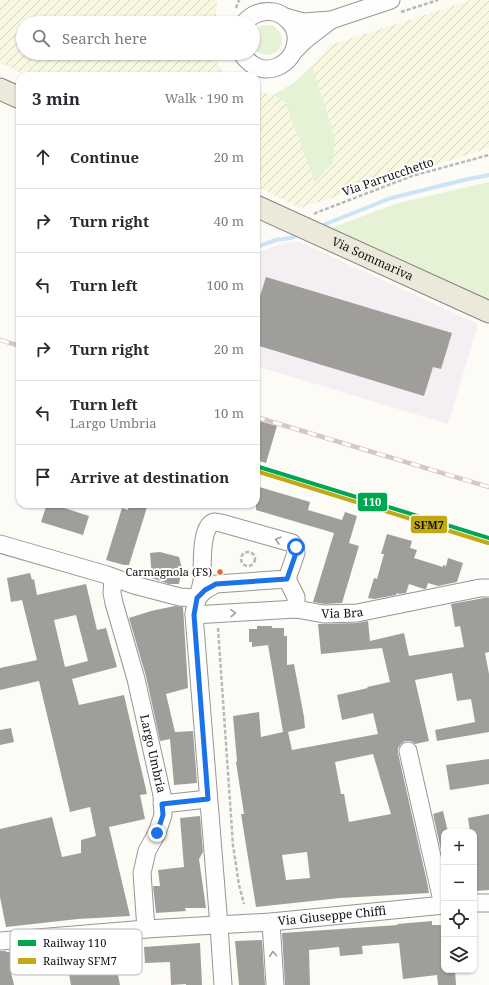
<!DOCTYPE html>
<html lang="en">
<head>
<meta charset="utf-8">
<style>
	body { margin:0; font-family:"Noto Serif",serif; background:#f2f2f3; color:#2b2b33 }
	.controls { position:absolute; right:12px; bottom:12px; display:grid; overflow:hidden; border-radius:8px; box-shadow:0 1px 3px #0004 }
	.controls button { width:36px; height:36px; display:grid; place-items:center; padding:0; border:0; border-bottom:1px solid #e1e1e2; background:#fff; color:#2b2b33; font:20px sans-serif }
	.stop { position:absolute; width:12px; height:12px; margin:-9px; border:3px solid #1a73e8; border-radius:50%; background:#fff }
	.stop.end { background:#1a73e8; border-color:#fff; box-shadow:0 1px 4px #0008 }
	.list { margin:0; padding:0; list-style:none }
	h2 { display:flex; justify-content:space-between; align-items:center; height:52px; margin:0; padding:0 16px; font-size:17px }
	h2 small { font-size:13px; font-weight:400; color:#7c7c81 }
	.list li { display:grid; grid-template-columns:26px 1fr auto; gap:12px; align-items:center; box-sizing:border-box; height:64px; padding:0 16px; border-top:1px solid #e1e1e2 }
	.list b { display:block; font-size:15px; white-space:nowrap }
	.list p { margin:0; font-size:13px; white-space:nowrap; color:#7c7c81 }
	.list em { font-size:13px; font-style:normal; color:#7c7c81 }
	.icon { flex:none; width:22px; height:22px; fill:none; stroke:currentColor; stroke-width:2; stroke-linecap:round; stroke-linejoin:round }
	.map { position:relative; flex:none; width:489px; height:985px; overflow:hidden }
	.search { position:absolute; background:#fff; box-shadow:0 1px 3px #0004; left:16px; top:16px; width:244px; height:44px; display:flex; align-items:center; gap:10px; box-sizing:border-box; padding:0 14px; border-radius:22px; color:#7c7c81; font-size:15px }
	.panel { position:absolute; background:#fff; box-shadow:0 1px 3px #0004; left:16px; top:72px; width:244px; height:436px; border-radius:12px }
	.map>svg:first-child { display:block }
	.industrial { fill:#f4eff2 }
	.farmland { fill:url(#farmland-furrows) }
	.grass { fill:#e5f2d6 }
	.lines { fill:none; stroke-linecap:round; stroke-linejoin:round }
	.stream { stroke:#cce5f6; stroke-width:4 }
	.building { fill:#a09e9b; fill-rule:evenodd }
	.minor-casing { stroke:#969694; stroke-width:19 }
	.major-casing { stroke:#848381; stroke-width:23 }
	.path { stroke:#b9b9b8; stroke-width:2.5; stroke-dasharray:4 2; stroke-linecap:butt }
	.minor { stroke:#fffefe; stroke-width:17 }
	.major { stroke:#ece9db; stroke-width:21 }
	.rail-casing { stroke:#d8c6c6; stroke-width:4.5 }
	.rail { stroke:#fff; stroke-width:3; stroke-dasharray:9; stroke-linecap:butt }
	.rail-1-casing { stroke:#fff; stroke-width:7 }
	.rail-2-casing { stroke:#fff; stroke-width:7 }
	.rail-1 { stroke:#00a651; stroke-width:4 }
	.rail-2 { stroke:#c1a912; stroke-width:4 }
	.oneway { stroke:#9f9f9f }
	.route { stroke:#1a73e8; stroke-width:5 }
	.bus-dot { fill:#f26522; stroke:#fff; stroke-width:1.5 }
	.labels { text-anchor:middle; stroke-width:4; stroke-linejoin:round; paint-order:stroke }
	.bus-label { font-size:11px; fill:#101010; stroke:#fff; text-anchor:end }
	.street-label { font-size:12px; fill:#101010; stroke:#fff }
	.key { fill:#fff; stroke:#b7b7b7; stroke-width:1 }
	.key-label { font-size:11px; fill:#101010 }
	.line-badge { stroke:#fff; stroke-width:1.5 }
	.badge-label { font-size:11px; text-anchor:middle; font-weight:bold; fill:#fff }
	.pale-badge-label { font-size:11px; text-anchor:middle; font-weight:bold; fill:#111 }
</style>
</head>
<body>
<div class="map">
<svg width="489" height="985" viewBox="0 0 489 985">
	<defs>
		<pattern id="farmland-furrows" width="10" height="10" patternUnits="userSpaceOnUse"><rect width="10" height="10" fill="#f8f7e2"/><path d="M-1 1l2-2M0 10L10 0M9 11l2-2" fill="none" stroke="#d4d3c1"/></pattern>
	</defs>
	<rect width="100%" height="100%" fill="#fcfbf6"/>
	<path class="industrial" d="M300,242l178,82 -30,100 -192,-58v-113l28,-10z"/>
	<g class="farmland">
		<path d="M0,0h217l-1,18 -2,5h-191v30h189l1,5 13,18h-199l-27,-13z"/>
		<path d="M472,0h17v148l-189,60 -44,-22v-95l18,4 21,-13 17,-16 18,-21z"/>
	</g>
	<g class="grass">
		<circle cx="267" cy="40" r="15"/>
		<path d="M312,66l23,72 -3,26 -17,18 -30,-80 -11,-7 21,-13z"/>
		<path d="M489,182v123l-163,-75 72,-27z"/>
	</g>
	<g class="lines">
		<g class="stream">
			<path d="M318,227l73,-29 73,-18 25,-5"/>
			<path d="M256,247l20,-7 15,-2 9,-4"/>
		</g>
	</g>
	<g class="building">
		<path d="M266,277l186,56 -11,36 -8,-2 -9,29 -168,-51v-36z"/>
		<path d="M256,420l21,6 -11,37 -10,-3z"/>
		<path d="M256,486l54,16 -2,8 34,10 3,-8 12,4 -8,27 10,3 -17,57 -17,1 -12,-2 21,-69 -78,-23z"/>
		<path d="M47,504h5l37,12 -6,19 -42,-13z"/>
		<path d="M129,504h19l-19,61h-5l-18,-5 16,-52 6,2z"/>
		<path d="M387,534l25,7 -2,7 7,2 -3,8 29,9v-2l3,1 2,-8 15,5 -6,19 -19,4 -10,-3 -2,6h-2l-15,-5 -3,9 -7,1 -2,-1 -1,2 -22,4 -6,-1 6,-20 3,1 7,-25h-3z"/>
		<path d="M160,552l19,5 3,11 -3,16h-10l-17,-6 -2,-25z"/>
		<path d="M30,573l2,7 2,-1 3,16 49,-11 11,46 9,-2 11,39 -45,12 7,26 45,-10 23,99 -7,1 5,24 -36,8 21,89 -52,3 -72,8 -6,-30v-68l52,-12 10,40 19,-4v-13l15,-4 -6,-29 -20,5 -31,-131 -39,9v-22l37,-8 -15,-60 -11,2 -4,-24zM76,615l12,46 -23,6 -11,-47z"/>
		<path d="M484,598h5v54l-4,1 4,21v58l-52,9 -2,-11 40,-8 -4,-23 -14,2 -5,-28 -37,7 14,61 -14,3 -4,-3h-6l-4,3 -3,4v5l29,129 2,11 -89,5 -84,9 -15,-93h3l-8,-52 1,-1 -4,-45 26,-4 2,25 22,-5 -15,-87 -16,2v-5h-3v-13h8v-3h15v2h12v8h3v29l7,-1 10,53 1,11 -17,4 4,18 86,-16 -5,-21 -31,7 -5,-25 31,-7 -1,-1 23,-5 -8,-34 -61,6 -3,-30 39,-1 11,-2 2,20 34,-8 5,23 55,-9 -4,-21 -5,1 -4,-23zM373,754l18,60 -42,8 -5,-28h-3l-6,-32zM307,852l3,26 -24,2 -4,-25z"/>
		<path d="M175,606l8,1 5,81 -22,6 9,38 18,-1 4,52 -23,2 -4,-46 -10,2 -14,-65 -17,-58 22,-7z"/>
		<path d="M11,728l3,14 -14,3v-15z"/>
		<path d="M489,759v25l-39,6 -4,-25z"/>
		<path d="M443,811l5,21h-4v32l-11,-50z"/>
		<path d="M489,814v76l-13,1 -2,-17v-42h-4l-2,-14z"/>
		<path d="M200,816l3,36 -4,7 7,49h-21l1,3 -30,2 -3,-27h7l-2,-16 26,-3 -4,-49z"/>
		<path d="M432,921v4h12v45h11l1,15h-18l-1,-10 -34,4 -4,-36 -37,3 1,8 -23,2 -1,-9 -30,3 1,35h-25l-3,-52 116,-8 -1,-1z"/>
		<path d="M262,940l3,45h-26l-4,-44z"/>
		<path d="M200,943l2,42h-16v-1l-15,1 -1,-23 -25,1 -1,-16z"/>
		<path d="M112,944l8,41h-49l-4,-22 -57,5 4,17h-14v-34h6v1z"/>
	</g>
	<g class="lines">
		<g class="minor-casing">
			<g id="minor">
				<path d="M285,17l18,5 28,-2 60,-20"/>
				<path d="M294,51l11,-11 26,-20"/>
				<path d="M241,53c2,2 4,5 6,7 20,21 52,2 49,-25 -1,-5 -3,-10 -7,-14 -4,-4 -9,-8 -15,-9 -12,-2 -22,2 -30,11"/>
				<path d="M0,544l107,31 27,10 46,12 17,1"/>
				<path id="s1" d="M113,578l-1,15 2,10 22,76 26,116 1,20 -6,18 -10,18 -5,22 4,56"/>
				<path d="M287,579l9,18v12"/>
				<path d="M197,598l8,-8 11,-6 71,-5"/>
				<path id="s2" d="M194,615l102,-6 28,5 33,-1 123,-25h9"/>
				<path d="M408,751l35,154"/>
				<path d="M162,804l46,-5"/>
				<path d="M474,903h15"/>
				<path d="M271,922l4,63"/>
				<path id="s3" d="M0,941l146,-12 125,-7 173,-17"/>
				<path d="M223,985l-4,-59 -25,-311c1,-12 6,-22 8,-34 1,-11 -3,-57 13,-59 2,0 4,1 6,1l71,20 3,4 1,6 -9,26"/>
			</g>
		</g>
		<g class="major-casing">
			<g id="major">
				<path d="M0,89l20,9"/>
				<path id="s4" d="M256,206l233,106"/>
			</g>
		</g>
		<g class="path">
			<path d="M236,8l3,-8"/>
			<path d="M401,12l37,-12"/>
			<path d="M314,214l4,-2 94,-36 77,-21"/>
			<circle cx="248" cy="559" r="7"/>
			<path d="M218,628l15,217 6,40 5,19"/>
		</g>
		<use href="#minor" class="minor"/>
		<use href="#major" class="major"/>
		<g class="rail-casing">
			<g id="rail">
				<path d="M0,340l20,6"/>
				<path d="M256,417l233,70"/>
			</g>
		</g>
		<use href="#rail" class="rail"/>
		<g class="rail-1-casing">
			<path id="rail-1" d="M256,466l233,72"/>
		</g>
		<g class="rail-2-casing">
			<path id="rail-2" d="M256,471l232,72"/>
		</g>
		<use href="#rail-1" class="rail-1"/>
		<use href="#rail-2" class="rail-2"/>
	</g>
	<defs><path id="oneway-chevron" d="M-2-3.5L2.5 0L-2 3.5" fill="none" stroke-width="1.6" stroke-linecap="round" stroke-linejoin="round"/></defs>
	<g class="oneway">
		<use href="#oneway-chevron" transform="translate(278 540) rotate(-164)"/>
		<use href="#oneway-chevron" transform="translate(233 613) rotate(-3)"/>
		<use href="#oneway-chevron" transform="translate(273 954) rotate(-94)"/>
	</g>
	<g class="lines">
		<path class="route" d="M157,833l6,-18 -1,-11 46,-5 -14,-184 3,-17 8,-8 11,-6 71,-5 9,-26v-6"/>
	</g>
	<circle class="bus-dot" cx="220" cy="572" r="3.5"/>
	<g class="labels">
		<g class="bus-label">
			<text x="212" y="576">Carmagnola (FS)</text>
		</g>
		<g class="street-label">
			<text transform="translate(388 177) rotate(-19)" y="4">Via Parrucchetto</text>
			<text dy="4" stroke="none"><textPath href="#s4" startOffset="128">Via Sommariva</textPath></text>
			<text dy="4" stroke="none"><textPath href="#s2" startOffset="149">Via Bra</textPath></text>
			<text dy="4" stroke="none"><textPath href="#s1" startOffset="181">Largo Umbria</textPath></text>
			<text dy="4" stroke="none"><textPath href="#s3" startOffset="333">Via Giuseppe Chiffi</textPath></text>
		</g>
	</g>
	<rect x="10" y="929" width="132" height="46" rx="6" class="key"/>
	<rect x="18" y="940" width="18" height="6" fill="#00a651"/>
	<rect x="18" y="958" width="18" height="6" fill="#c1a912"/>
	<g class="key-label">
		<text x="43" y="947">Railway 110</text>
		<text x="43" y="965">Railway SFM7</text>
	</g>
	<g class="line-badge">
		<rect x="357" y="492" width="31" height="20" rx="4" fill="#00a651"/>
		<rect x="410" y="515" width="38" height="19" rx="4" fill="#c1a912"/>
	</g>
	<g class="badge-label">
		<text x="372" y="506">110</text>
	</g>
	<g class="pale-badge-label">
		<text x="429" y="529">SFM7</text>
	</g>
</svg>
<div class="controls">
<button>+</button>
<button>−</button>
<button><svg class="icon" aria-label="locate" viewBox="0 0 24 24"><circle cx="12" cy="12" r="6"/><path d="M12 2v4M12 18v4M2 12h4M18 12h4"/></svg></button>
<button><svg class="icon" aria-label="layers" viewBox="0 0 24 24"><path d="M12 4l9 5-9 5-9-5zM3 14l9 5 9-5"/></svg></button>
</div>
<div class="stop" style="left:296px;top:547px"></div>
<div class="stop end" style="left:157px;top:833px"></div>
<div class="search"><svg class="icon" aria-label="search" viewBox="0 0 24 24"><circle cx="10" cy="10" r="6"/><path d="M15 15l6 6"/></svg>Search here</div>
<section class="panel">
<h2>3 min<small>Walk · 190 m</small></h2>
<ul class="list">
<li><svg class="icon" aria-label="ahead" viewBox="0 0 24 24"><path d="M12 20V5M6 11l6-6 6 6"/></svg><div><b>Continue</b></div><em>20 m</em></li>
<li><svg class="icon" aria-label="right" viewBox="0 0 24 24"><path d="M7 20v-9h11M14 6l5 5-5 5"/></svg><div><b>Turn right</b></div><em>40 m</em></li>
<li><svg class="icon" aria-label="left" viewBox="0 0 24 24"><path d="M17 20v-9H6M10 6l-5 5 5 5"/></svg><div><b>Turn left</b></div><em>100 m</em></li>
<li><svg class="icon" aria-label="right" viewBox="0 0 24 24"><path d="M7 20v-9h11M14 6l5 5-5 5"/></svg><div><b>Turn right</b></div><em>20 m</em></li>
<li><svg class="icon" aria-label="left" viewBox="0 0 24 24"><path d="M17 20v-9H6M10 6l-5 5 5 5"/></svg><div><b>Turn left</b><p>Largo Umbria</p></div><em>10 m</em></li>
<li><svg class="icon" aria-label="arrive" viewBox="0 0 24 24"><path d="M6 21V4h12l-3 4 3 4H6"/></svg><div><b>Arrive at destination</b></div></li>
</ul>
</section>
</div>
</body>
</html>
